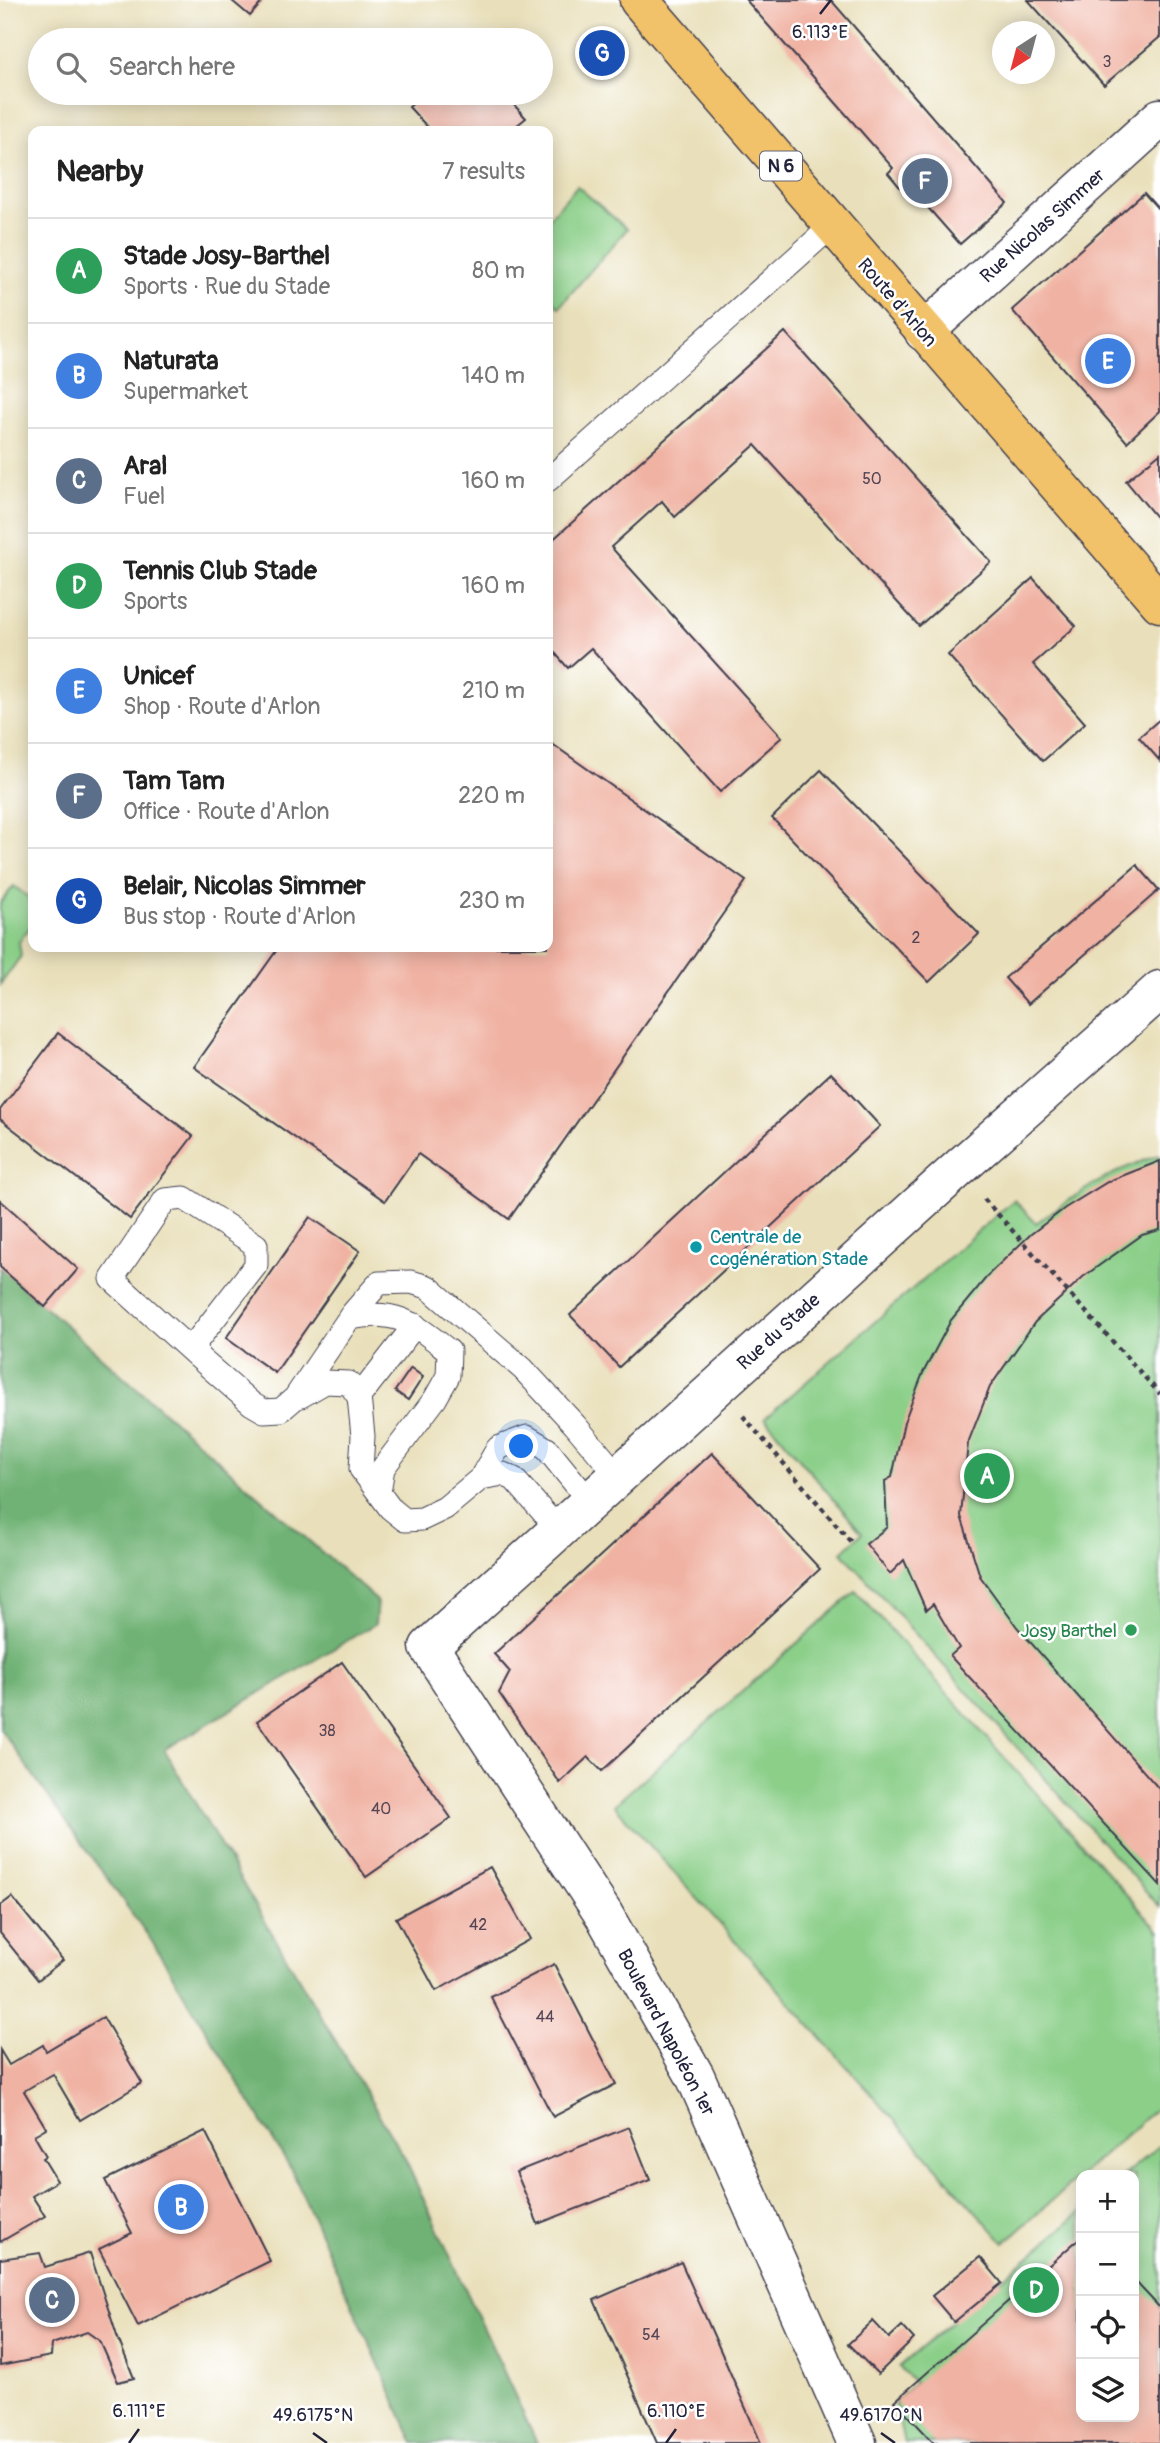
<!DOCTYPE html>
<html lang="en">
<head>
<meta charset="utf-8">
<style>
	body { margin:0; font-family:Pangolin,sans-serif; background:#f6f6f6; color:#222 }
	.controls { position:absolute; right:21px; bottom:21px; display:grid; overflow:hidden; border-radius:14px; box-shadow:0 4px 18px #0003 }
	.controls button { width:63px; height:63px; display:grid; place-items:center; padding:0; border:0; border-bottom:2px solid #e0e0e0; background:#fff; color:#222; font:35px sans-serif }
	.compass { position:absolute; left:992px; top:21px; width:63px; height:63px; border-radius:50%; background:#fff; box-shadow:0 4px 18px #0003; rotate:216deg }
	.you { position:absolute; left:522px; top:1447px; width:24px; height:24px; margin:-18px; border:5px solid #fff; border-radius:50%; background:#1a73e8; box-shadow:0 0 0 10px #1a73e833 }
	.badge { display:grid; place-items:center; width:46px; height:46px; border-radius:50%; background:#111827; color:#fff; font-size:23px; font-weight:700 }
	.pin { position:absolute; translate:-50% -50%; border:4px solid #fff; box-shadow:0 2px 7px #0006 }
	.list { margin:0; padding:0; list-style:none }
	h2 { display:flex; justify-content:space-between; align-items:center; height:91px; margin:0; padding:0 28px; font-size:30px }
	h2 small { font-size:23px; font-weight:400; color:#767676 }
	.list li { display:grid; grid-template-columns:46px 1fr auto; gap:21px; align-items:center; box-sizing:border-box; height:105px; padding:0 28px; border-top:2px solid #e0e0e0 }
	.list b { display:block; font-size:26px; white-space:nowrap }
	.list p { margin:0; font-size:23px; white-space:nowrap; color:#767676 }
	.list em { font-size:23px; font-style:normal; color:#767676 }
	.icon { flex:none; width:38px; height:38px; fill:none; stroke:currentColor; stroke-width:2; stroke-linecap:round; stroke-linejoin:round }
	.map { position:relative; flex:none; width:1160px; height:2443px; overflow:hidden }
	.search { position:absolute; background:#fff; box-shadow:0 4px 18px #0003; left:28px; top:28px; width:525px; height:77px; display:flex; align-items:center; gap:18px; box-sizing:border-box; padding:0 24px; border-radius:38px; color:#767676; font-size:26px }
	.panel { position:absolute; background:#fff; box-shadow:0 4px 18px #0003; left:28px; top:126px; width:525px; height:826px; border-radius:14px }
	.map>svg:first-child { display:block }
	.green { fill:#8bcf89; stroke:#567862; stroke-width:2 }
	.forest { fill:#70b275; stroke:#496a58; stroke-width:2 }
	.building { fill:#f0b2a3 }
	.lines { fill:none; stroke-linecap:round; stroke-linejoin:round }
	.lane-casing { stroke:#403e4e; stroke-width:25 }
	.street-casing { stroke:#403e4e; stroke-width:41 }
	.primary-casing { stroke:#403e4e; stroke-width:41 }
	.path { stroke:#403e4e; stroke-width:4.5; stroke-dasharray:5 5; stroke-linecap:butt }
	.lane { stroke:#fff; stroke-width:23 }
	.street { stroke:#fff; stroke-width:38 }
	.primary { stroke:#f2c26a; stroke-width:38 }
	.ticks { fill:none; stroke:#22223b; stroke-width:2.5 }
	.culture-dot { fill:#0f9aa8; stroke:#fff; stroke-width:2.5 }
	.leisure-dot { fill:#2e9e5b; stroke:#fff; stroke-width:2.5 }
	.labels { text-anchor:middle; stroke-width:5; stroke-linejoin:round; paint-order:stroke }
	.number-label { font-size:16px; fill:#564655 }
	.shield { fill:#fff; stroke:#646476; stroke-width:2 }
	.shield-label { font-size:18px; font-weight:bold; fill:#22223b }
	.street-label { font-size:19px; fill:#22223b; stroke:#fff }
	.culture-label { font-size:19px; fill:#0d838f; stroke:#fff; text-anchor:start }
	.leisure-label { font-size:19px; fill:#27864d; stroke:#fff; text-anchor:end }
	.ticks-label { font-size:18px; text-anchor:middle; fill:#22223b; stroke:#fff; stroke-width:5; stroke-linejoin:round; paint-order:stroke }
</style>
</head>
<body>
<div class="map">
<svg width="1160" height="2443" viewBox="0 0 1160 2443">
	<rect width="100%" height="100%" fill="#fff"/>
	<filter id="ink" filterUnits="userSpaceOnUse"><feTurbulence type="fractalNoise" baseFrequency=".0143" numOctaves="2"/><feDisplacementMap in="SourceGraphic" scale="14" xChannelSelector="R" yChannelSelector="G"/><feConvolveMatrix kernelMatrix="1 2 1 2 8 2 1 2 1" color-interpolation-filters="sRGB"/></filter>
	<filter id="wash" filterUnits="userSpaceOnUse"><feTurbulence type="fractalNoise" baseFrequency=".00686" numOctaves="4" result="noise"/><feDisplacementMap in="SourceGraphic" scale="28" xChannelSelector="R" yChannelSelector="G"/><feGaussianBlur stdDeviation="1.57" result="paint"/><feColorMatrix in="noise" values="0 0 0 0 0 0 0 0 0 0 0 0 0 0 0 0 0 1.4 0 .05"/><feComposite in="paint" operator="in"/></filter>
	<g filter="url(#wash)">
		<rect width="100%" height="100%" fill="#e9e0bb"/>
		<g class="green">
			<path d="M577,186l50,43 -68,78 -11,-10v-78z"/>
			<path d="M14,886l19,15v22l-14,19 2,14 -21,29v-82z"/>
			<path d="M1160,1155v752l-318,-355 20,-19 -97,-115 249,-218 22,23c39,-28 77,-54 124,-68z"/>
			<path d="M856,1591l304,341v173l-156,138 -390,-438z"/>
			<path d="M1160,2145v298h-256l-9,-42 20,-18 -16,-16 182,-155v205h53v-242h-10z"/>
		</g>
		<path class="forest" d="M0,1267l377,334 -2,23 -211,126 240,407 133,286h-123l-122,-272 -141,-231 -151,-211z"/>
		<g id="blocks">
			<g class="building">
				<path d="M231,0h33l-14,16z"/>
				<path d="M746,0h85l176,203 -47,41 -44,-50 -6,5 -22,-26 5,-5z"/>
				<path d="M1028,0h132v37l-56,48z"/>
				<path d="M415,29l10,11h-24z"/>
				<path d="M425,93h78l23,25 -16,13h-79l-22,-24z"/>
				<path d="M1144,193l16,18v200l-33,31 -115,-132z"/>
				<path d="M785,332l206,230 -72,64 -164,-181 -80,72 -13,-16 -51,46 171,190 -62,55 -129,-144 -23,20 -20,-23v-101z"/>
				<path d="M1160,453v69l-34,-41z"/>
				<path d="M1033,578l43,48 -43,38 52,59 -42,38 -95,-106z"/>
				<path d="M1160,719v42l-21,-24z"/>
				<path d="M548,741l198,140 -237,338 -91,-65 -33,47 -191,-134 85,-120h269z"/>
				<path d="M821,770l158,164 -50,48 -157,-164z"/>
				<path d="M1137,865l22,25 -131,114 -23,-26z"/>
				<path d="M58,1033l135,103 -63,83 -130,-100v-9z"/>
				<path d="M831,1073l49,53 -261,241 -49,-52z"/>
				<path d="M1160,1161v69l-18,5 -59,42 -48,45 -45,65 -22,56 -7,73 19,60 37,51 143,163v95l-210,-229 9,-8 -26,-44 -7,6 -22,-50 -14,14 -24,-30 21,-17 -2,-46 7,-4 12,-55 19,-49 28,-53 39,-47 41,-39 34,-26 44,-27z"/>
				<path d="M0,1200l78,69 -33,38 -45,-40z"/>
				<path d="M310,1217l50,34 -85,122 -49,-35z"/>
				<path d="M411,1368l12,9 -15,23 -13,-9z"/>
				<path d="M712,1453l108,116 -218,202 -14,-14 -28,26 -61,-90 11,-21 -16,-18z"/>
				<path d="M342,1662l109,156 -85,59 -109,-156z"/>
				<path d="M490,1867l40,72 -94,52 -40,-73z"/>
				<path d="M12,1897l51,63 -25,20 -38,-47v-27z"/>
				<path d="M554,1964l62,120 -63,33 -62,-120z"/>
				<path d="M103,2017l39,66 -62,37 -27,-46 -29,17 22,37 -12,7 12,21 -3,2 14,23 -25,15 13,20 -45,26v-192l9,15 34,-20 3,6z"/>
				<path d="M629,2127l21,53 -112,44 -22,-52z"/>
				<path d="M205,2131l65,130 -132,65 -39,-77 33,-16 -27,-53z"/>
				<path d="M1081,2237v180h53v-137l26,28v135h-226l-39,-42z"/>
				<path d="M40,2253l5,14 45,-14 27,83 17,42 -16,4 -18,-41 -13,-9 -35,12 -1,12 -51,10v-107z"/>
				<path d="M980,2257l22,26 -48,39 -22,-26z"/>
				<path d="M681,2262l41,92 39,89h-104l-63,-143z"/>
				<path d="M873,2321l16,17 13,-12 12,13 -36,35 -30,-30z"/>
			</g>
		</g>
	</g>
	<g filter="url(#ink)">
		<use href="#blocks" fill-opacity="0" stroke="#403e4e" stroke-width="2"/>
		<g class="lines">
			<g class="lane-casing">
				<g id="lane">
					<path d="M548,480l285,-255"/>
					<path d="M350,1318c47,-10 64,6 99,33l-1,25 -13,23 -52,69 -4,24"/>
					<path d="M197,1356l-1,-14 60,-77v-20l-72,-47 -19,2 -53,79 85,77 55,48 12,7 17,-1 14,-12 57,-84 27,-31 32,-1 17,5 95,82 52,56 43,51"/>
					<path d="M301,1396l24,-14 24,1 10,14 4,39 -2,33 29,39 15,12 17,-1 23,-11 36,-30 17,-30 29,-11 20,12 43,53"/>
					<path d="M359,1397l56,-72"/>
					<path d="M481,1478l22,-4 11,5 45,51"/>
				</g>
			</g>
			<g class="street-casing">
				<g id="street">
					<path d="M924,332l236,-214"/>
					<path d="M857,2443l-162,-367 -91,-161 -175,-268 529,-478 202,-179"/>
				</g>
			</g>
			<g class="primary-casing">
				<path id="primary" d="M639,0l521,603"/>
			</g>
			<g class="path">
				<path d="M984,1199l176,195"/>
				<path d="M743,1416l109,127"/>
			</g>
			<use href="#lane" class="lane"/>
			<use href="#street" class="street"/>
			<use href="#primary" class="primary"/>
		</g>
	</g>
	<path class="ticks" d="M820,14l11,-14M313,2433l14,10M881,2433l14,10M129,2443l10,-14M666,2443l10,-14"/>
	<circle class="culture-dot" cx="696" cy="1247" r="7"/>
	<circle class="leisure-dot" cx="1131" cy="1630" r="7"/>
	<g class="labels">
		<g class="number-label">
			<text x="1107" y="67">3</text>
			<text x="872" y="484">50</text>
			<text x="916" y="943">2</text>
			<text x="327" y="1736">38</text>
			<text x="381" y="1814">40</text>
			<text x="478" y="1930">42</text>
			<text x="545" y="2022">44</text>
			<text x="651" y="2340">54</text>
		</g>
		<rect class="shield" x="760" y="151.5" width="42" height="29" rx="5"/>
		<g class="shield-label">
			<text x="781" y="172">N 6</text>
		</g>
		<g class="street-label">
			<text transform="translate(1042 225) rotate(-42)" y="7">Rue Nicolas Simmer</text>
			<text transform="translate(898 302) rotate(49)" y="7">Route d'Arlon</text>
			<text transform="translate(778 1331) rotate(-42)" y="7">Rue du Stade</text>
			<text transform="translate(667 2032) rotate(62)" y="7">Boulevard Napoléon 1er</text>
		</g>
		<g class="culture-label">
			<text x="710" y="1243">Centrale de<tspan x="710" dy="22">cogénération Stade</tspan></text>
		</g>
		<g class="leisure-label">
			<text x="1117" y="1637">Josy Barthel</text>
		</g>
	</g>
	<g class="ticks-label">
		<text x="820" y="38">6.113°E</text>
		<text x="139" y="2417">6.111°E</text>
		<text x="676" y="2417">6.110°E</text>
		<text x="313" y="2421">49.6175°N</text>
		<text x="881" y="2421">49.6170°N</text>
	</g>
</svg>
<div class="controls">
<button>+</button>
<button>−</button>
<button><svg class="icon" aria-label="locate" viewBox="0 0 24 24"><circle cx="12" cy="12" r="6"/><path d="M12 2v4M12 18v4M2 12h4M18 12h4"/></svg></button>
<button><svg class="icon" aria-label="layers" viewBox="0 0 24 24"><path d="M12 4l9 5-9 5-9-5zM3 14l9 5 9-5"/></svg></button>
</div>
<svg class="compass" viewBox="-18 -18 36 36"><path d="M0-13l5 13h-10z" fill="#e53935"/><path d="M0 13l5-13h-10z" fill="#767676"/></svg>
<div class="you"></div>
<div class="pin badge" style="left:987px;top:1476px;background:#2e9e5b">A</div>
<div class="pin badge" style="left:181px;top:2207px;background:#3f7fe0">B</div>
<div class="pin badge" style="left:52px;top:2300px;background:#5c6f8a">C</div>
<div class="pin badge" style="left:1036px;top:2290px;background:#2e9e5b">D</div>
<div class="pin badge" style="left:1108px;top:361px;background:#3f7fe0">E</div>
<div class="pin badge" style="left:925px;top:181px;background:#5c6f8a">F</div>
<div class="pin badge" style="left:602px;top:53px;background:#1a4fb4">G</div>
<div class="search"><svg class="icon" aria-label="search" viewBox="0 0 24 24"><circle cx="10" cy="10" r="6"/><path d="M15 15l6 6"/></svg>Search here</div>
<section class="panel">
<h2>Nearby<small>7 results</small></h2>
<ul class="list">
<li><span class="badge" style="background:#2e9e5b">A</span><div><b>Stade Josy-Barthel</b><p>Sports · Rue du Stade</p></div><em>80 m</em></li>
<li><span class="badge" style="background:#3f7fe0">B</span><div><b>Naturata</b><p>Supermarket</p></div><em>140 m</em></li>
<li><span class="badge" style="background:#5c6f8a">C</span><div><b>Aral</b><p>Fuel</p></div><em>160 m</em></li>
<li><span class="badge" style="background:#2e9e5b">D</span><div><b>Tennis Club Stade</b><p>Sports</p></div><em>160 m</em></li>
<li><span class="badge" style="background:#3f7fe0">E</span><div><b>Unicef</b><p>Shop · Route d'Arlon</p></div><em>210 m</em></li>
<li><span class="badge" style="background:#5c6f8a">F</span><div><b>Tam Tam</b><p>Office · Route d'Arlon</p></div><em>220 m</em></li>
<li><span class="badge" style="background:#1a4fb4">G</span><div><b>Belair, Nicolas Simmer</b><p>Bus stop · Route d'Arlon</p></div><em>230 m</em></li>
</ul>
</section>
</div>
</body>
</html>
